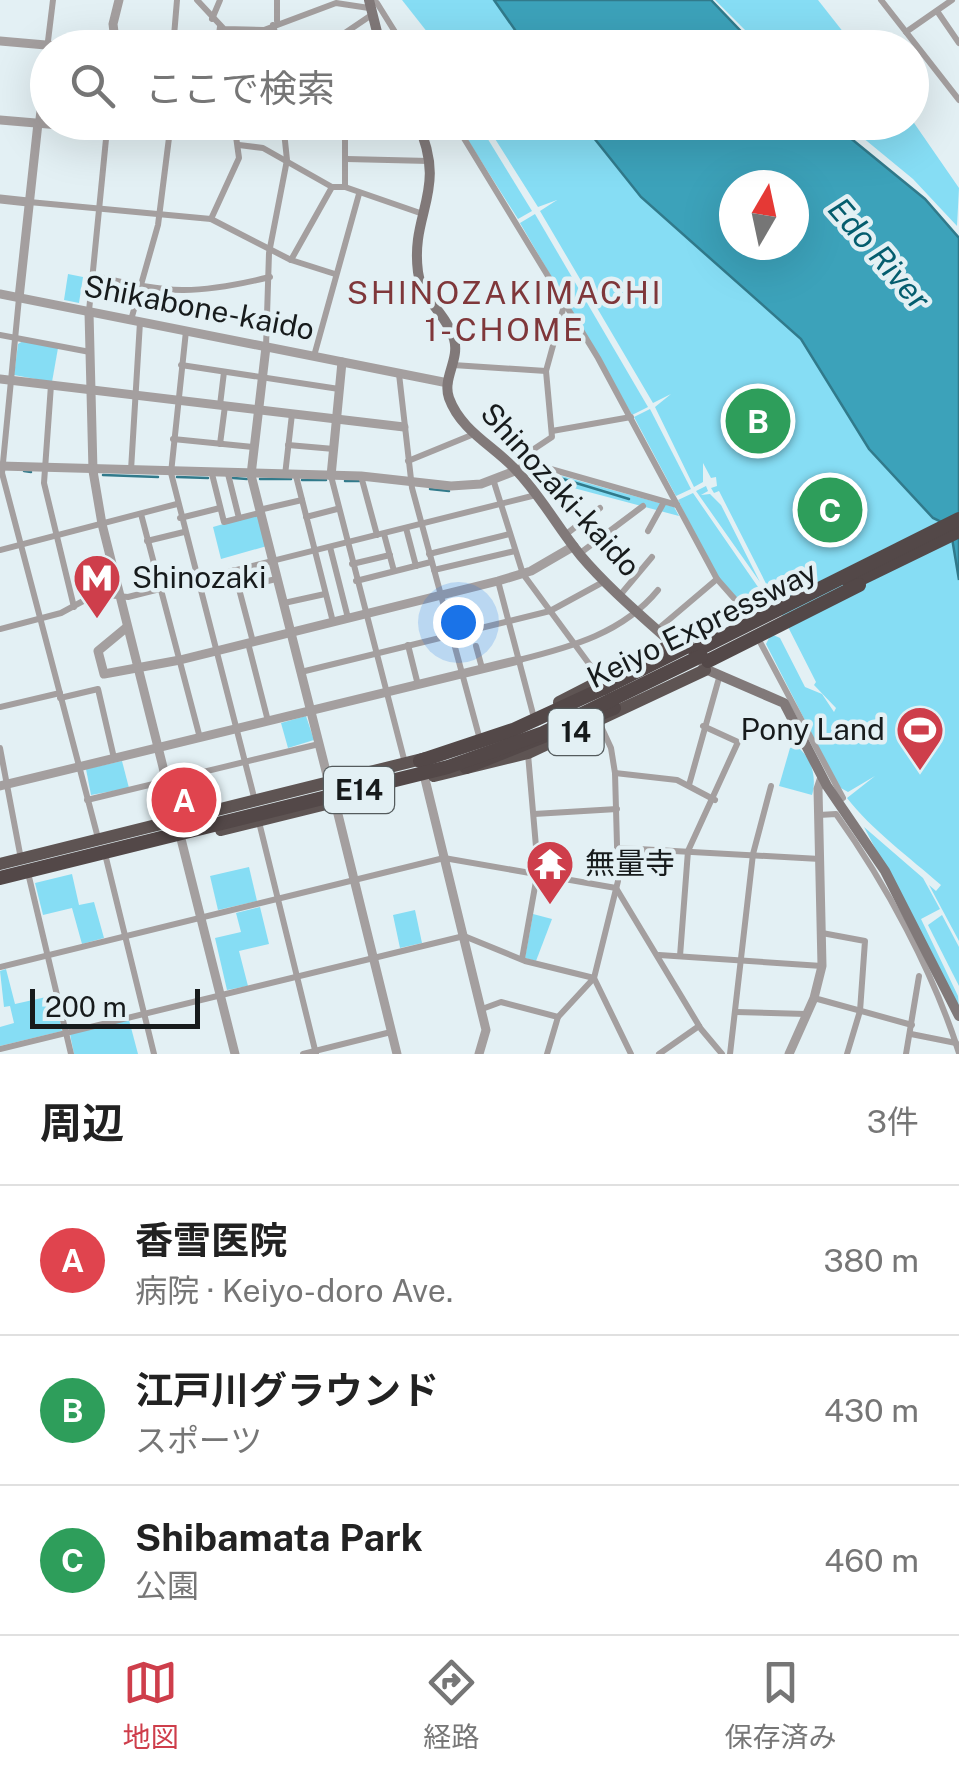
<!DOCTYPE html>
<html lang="ja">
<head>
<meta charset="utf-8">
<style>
	body { margin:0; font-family:"Public Sans","Noto Sans JP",sans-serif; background:#f2f2f2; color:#222 }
	.compass { position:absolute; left:719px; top:170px; width:90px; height:90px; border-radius:50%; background:#fff; box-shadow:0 10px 40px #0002; rotate:9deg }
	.scale { position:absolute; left:30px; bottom:25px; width:170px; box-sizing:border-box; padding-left:10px; border:5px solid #171b1c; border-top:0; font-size:28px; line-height:35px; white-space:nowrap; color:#171b1c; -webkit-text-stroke:8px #e3f0f4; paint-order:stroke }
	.you { position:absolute; left:458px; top:622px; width:35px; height:35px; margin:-25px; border:8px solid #fff; border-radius:50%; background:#1a73e8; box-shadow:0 0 0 15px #1a73e833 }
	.badge { display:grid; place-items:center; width:65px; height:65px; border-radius:50%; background:#ce3e4b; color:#fff; font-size:32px; font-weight:700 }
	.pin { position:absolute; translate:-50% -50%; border:5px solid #fff; box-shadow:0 2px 10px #0006 }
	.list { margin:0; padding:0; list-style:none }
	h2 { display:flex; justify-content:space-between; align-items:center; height:130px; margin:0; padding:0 40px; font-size:42px }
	h2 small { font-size:32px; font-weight:400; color:#767676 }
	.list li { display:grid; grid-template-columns:65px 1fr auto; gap:30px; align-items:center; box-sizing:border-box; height:150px; padding:0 40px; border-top:2px solid #e0e0e0 }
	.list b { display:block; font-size:38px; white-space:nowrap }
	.list p { margin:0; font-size:32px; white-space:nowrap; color:#767676 }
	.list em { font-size:32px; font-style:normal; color:#767676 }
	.icon { flex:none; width:55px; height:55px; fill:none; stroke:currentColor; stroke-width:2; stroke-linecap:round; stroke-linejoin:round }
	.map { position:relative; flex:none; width:959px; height:1054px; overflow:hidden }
	.search { position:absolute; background:#fff; box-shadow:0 10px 40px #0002; left:30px; right:30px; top:30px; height:110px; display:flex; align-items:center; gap:25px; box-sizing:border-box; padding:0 35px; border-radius:55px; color:#767676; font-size:38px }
	.sheet { height:580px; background:#fff }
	nav { display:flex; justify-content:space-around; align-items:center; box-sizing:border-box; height:140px; border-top:2px solid #e0e0e0; background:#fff; font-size:28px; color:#767676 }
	nav a { display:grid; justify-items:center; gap:5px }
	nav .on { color:#ce3e4b }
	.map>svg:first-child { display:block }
	.green { fill:#86ddf4 }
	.water { fill:#3ca2ba; stroke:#317a8b; stroke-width:2.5; fill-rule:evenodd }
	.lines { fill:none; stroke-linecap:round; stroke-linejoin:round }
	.stream { stroke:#317a8b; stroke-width:2.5 }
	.minor { stroke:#a49f9f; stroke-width:6 }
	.tertiary { stroke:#a49f9f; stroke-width:9 }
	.secondary { stroke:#817979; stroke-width:10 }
	.trunk { stroke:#5e5453; stroke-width:12 }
	.motorway { stroke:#534848; stroke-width:14 }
	.motorway-bridge { stroke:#534848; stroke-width:14 }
	.labels { text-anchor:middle; stroke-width:9; stroke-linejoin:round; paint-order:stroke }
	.shield { fill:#e3f0f4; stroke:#545b5d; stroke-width:2.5 }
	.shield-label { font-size:28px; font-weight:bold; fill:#171b1c }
	.street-label { font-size:30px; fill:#171b1c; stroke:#e3f0f4 }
	.poi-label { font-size:30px; fill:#171b1c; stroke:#e3f0f4; text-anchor:start }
	.water-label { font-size:32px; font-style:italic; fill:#045d6e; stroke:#e3f0f4 }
	.neighbourhood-label { font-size:32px; letter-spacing:2.5px; fill:#7f373a; stroke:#e3f0f4 }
</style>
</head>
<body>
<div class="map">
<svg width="959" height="1054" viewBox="0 0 959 1054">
	<rect width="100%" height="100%" fill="#e3f0f4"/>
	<g class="green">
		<path d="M402,0h92l33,47h-88z"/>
		<path d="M715,0h103l37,47h-93z"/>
		<path d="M912,120l47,68 -2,38 -44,-47 -68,-56z"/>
		<path d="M457,123h21l54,88 -14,8z"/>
		<path d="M485,123h18l14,13 6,-4 -10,-9h69l59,74 160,142 68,110 82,77 8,54v361l-30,-56 7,6 5,-6c-31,-27 -70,-56 -94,-87l28,-22 -27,16 -9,-5 -73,-143 5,-10 9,4 25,49 17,7 12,18 2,-4 -22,-23 2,-3 -97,-191 -5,2 -3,-5 6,-2 -1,-9 -5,1 -8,-15v19l-9,5 -39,-80 16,-13 -18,9 -113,-192 17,-11 -19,7z"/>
		<path d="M535,214l113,193 -16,8 -112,-192z"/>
		<path d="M68,274l15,3 -4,26 -15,-3z"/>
		<path d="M23,341l35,7 -6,34 -38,-7 4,-31z"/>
		<path d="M650,409l41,80 -15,7 -42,-79z"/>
		<path d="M529,467l145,40 5,9 -143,-38z"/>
		<path d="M706,486l2,5 -7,4 9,-1 11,11 39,77 -64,-91z"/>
		<path d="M693,493l65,94 8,17c-38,16 -73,-75 -88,-104z"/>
		<path d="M258,514l9,32 -46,13 -8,-32z"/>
		<path d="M306,716l8,24 -26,8 -7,-25z"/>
		<path d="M796,746c16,11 21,32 16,49l-33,-9 11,-38z"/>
		<path d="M122,761l7,27 -38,7 -5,-26z"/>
		<path d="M864,827l59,51 17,31 -19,10 37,77 1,11z"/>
		<path d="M249,867l8,34 -39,9 -8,-34z"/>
		<path d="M72,874l7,31 15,-3 10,36 -22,6 -10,-36 -29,7 -8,-32z"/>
		<path d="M260,907l9,37 -30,7 9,35 -21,4 -12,-52 26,-6 -5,-19z"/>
		<path d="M415,910l7,33 -22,5 -7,-33z"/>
		<path d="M533,914l19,5 -16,42 -11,-3z"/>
		<path d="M942,915l17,32v39l-31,-61z"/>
		<path d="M6,969l9,35 40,-9 7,36 -62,15v-19l14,-4 -4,-17 -6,1 -4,-36z"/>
		<path d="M129,1020l9,34h-64l-4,-20z"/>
	</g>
	<g class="water">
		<path d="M494,0h217l45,47h-229z"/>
		<path d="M582,123h250l93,76 34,39v342l-9,-54 -17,-8 -64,-69 -68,-110 -160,-142zM734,185h60v60h-60z"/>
	</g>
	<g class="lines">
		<g class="stream">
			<path d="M533,470l96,29"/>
			<path d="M24,471l7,1"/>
			<path d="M103,475l55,2"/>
			<path d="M177,477l31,1"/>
			<path d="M233,478l14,1"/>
			<path d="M260,479h31"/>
			<path d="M302,480h24"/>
			<path d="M345,481h14"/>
			<path d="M430,489l19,2"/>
		</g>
		<g class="minor">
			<path d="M197,0l27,29 40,1 72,-27 33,5"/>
			<path d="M881,0l78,100"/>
			<path d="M370,1l7,2 28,45"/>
			<path d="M937,11l22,32"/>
			<path d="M212,19l8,-19"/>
			<path d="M277,21v-21"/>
			<path d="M273,25l6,23"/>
			<path d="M906,32l46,-32"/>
			<path d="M173,48l4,-48"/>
			<path d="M217,48l3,-21"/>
			<path d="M338,48l-2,-9 34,-23"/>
			<path d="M305,122l37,12"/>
			<path d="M345,122v65"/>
			<path d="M454,122l144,236 119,221 30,34"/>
			<path d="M38,123l15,-123"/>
			<path d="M170,136l43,-7 23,1"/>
			<path d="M239,145l24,3 69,39"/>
			<path d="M347,159l82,2"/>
			<path d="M29,202l182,17 80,41 41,-73h13l78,27"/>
			<path d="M211,219l28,-61 -5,-36"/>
			<path d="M291,260l44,14"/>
			<path d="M95,276c73,18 101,19 175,1"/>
			<path d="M19,298l-17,175 96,365"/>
			<path d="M89,311l18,-182 63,5"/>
			<path d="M131,320l27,-95 13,-103"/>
			<path d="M186,331l-15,142 84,328"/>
			<path d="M0,335l90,17"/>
			<path d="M266,347l3,-94 18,-93 -4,-38"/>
			<path d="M314,356l45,-162"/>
			<path d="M181,365l158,24"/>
			<path d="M453,365l93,6"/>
			<path d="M399,374l13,114 67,248"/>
			<path d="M51,385l-7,98 30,124"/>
			<path d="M220,405l4,-33"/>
			<path d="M552,431l79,-14"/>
			<path d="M173,439l80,8"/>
			<path d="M220,444l5,-38"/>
			<path d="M288,445l46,4"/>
			<path d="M408,461l66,-27"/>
			<path d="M527,463l1,-10 24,-16 -6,-66 19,-69"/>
			<path d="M533,464l144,41"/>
			<path d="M131,470l9,-148"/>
			<path d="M212,474l12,48 35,-9"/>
			<path d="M228,474l11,44"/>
			<path d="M285,475l7,-61"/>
			<path d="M296,476l37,146"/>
			<path d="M331,476l74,287"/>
			<path d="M361,476l16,59"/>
			<path d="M493,479l30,95 78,106"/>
			<path d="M259,510l43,-10"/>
			<path d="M141,514l59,224"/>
			<path d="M306,517l31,-8"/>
			<path d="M180,518l40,-10"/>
			<path d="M406,528l10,38"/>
			<path d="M648,531l16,-29"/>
			<path d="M384,534l10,37"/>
			<path d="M565,535l35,-27"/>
			<path d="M147,541l37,-9"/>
			<path d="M330,547l18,71"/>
			<path d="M0,550l177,-46"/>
			<path d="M429,554l81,-20"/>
			<path d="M579,554l64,-48"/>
			<path d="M352,564l38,-9"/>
			<path d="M234,570l19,72"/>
			<path d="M434,570l81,-19"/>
			<path d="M356,581l75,-19"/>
			<path d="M498,581l35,133"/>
			<path d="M239,588l37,-9"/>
			<path d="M621,594l31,-37"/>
			<path d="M284,603l41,-9"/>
			<path d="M0,629l61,-16 35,-19 32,3 408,-102"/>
			<path d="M658,629l59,-50"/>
			<path d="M759,640l84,158 -5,4"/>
			<path d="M248,643l20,78"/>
			<path d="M408,645l10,40"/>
			<path d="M476,646l6,22"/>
			<path d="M519,660c52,-13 104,-27 139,-70"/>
			<path d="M301,672l249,-61 55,-30"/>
			<path d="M60,698l38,-9 16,69"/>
			<path d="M0,707l60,-14"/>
			<path d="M0,748l21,111"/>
			<path d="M615,773l62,7 38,20"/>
			<path d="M689,785l30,-107"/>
			<path d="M87,800l232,-56"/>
			<path d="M534,814l83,-5"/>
			<path d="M819,815l17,-1c50,70 97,157 123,239"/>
			<path d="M259,822l57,232"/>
			<path d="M620,848l200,11"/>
			<path d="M106,858l48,196"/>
			<path d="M29,877l42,177"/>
			<path d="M822,933l43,8 -5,70 -13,43"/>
			<path d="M659,955l163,11"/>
			<path d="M680,956l8,-105 50,-109 -35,-16"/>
			<path d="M522,959l16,-89 -10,-116"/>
			<path d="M0,967l444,-109 172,30 85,141 21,25"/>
			<path d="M814,998l98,27"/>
			<path d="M482,1009l19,-7 57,15 36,-39 24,-97 -3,-108 -4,-25 -12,-26"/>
			<path d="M736,1012l70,2"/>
			<path d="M911,1034l45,9"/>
			<path d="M0,1049l464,-113 61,25 69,17 37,76"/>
			<path d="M303,1054l88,-22"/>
			<path d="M547,1054l11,-37"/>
			<path d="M659,1054l40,-28"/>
			<path d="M730,1054l23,-200 18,-68"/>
			<path d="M906,1054l13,-78"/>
		</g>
		<g class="tertiary">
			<path d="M0,41l80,7"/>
			<path d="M116,48l-3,-24 6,-24"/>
			<path d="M0,120l107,9v-7"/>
			<path d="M0,199l28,3"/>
			<path d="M0,294l448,89"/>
			<path d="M19,298l19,-175"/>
			<path d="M89,312l4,159 9,53 133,530"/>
			<path d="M266,347l-15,128 78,308"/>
			<path d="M0,379l404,48"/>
			<path d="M0,466l361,10 90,10 30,-2 52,-20"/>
			<path d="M331,476l11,-114"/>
			<path d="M127,627l-29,24 6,23 76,-14 318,-79 33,-10 43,-25"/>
			<path d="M425,779l61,251 -7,24"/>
			<path d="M0,786l519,-126"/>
			<path d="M334,798l63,256"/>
			<path d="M789,1054l25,-56 8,-32 -4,-177 4,-12"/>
		</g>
		<g class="secondary">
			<path d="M369,0l12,48"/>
			<path d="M417,122c32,69 -7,90 1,150 4,28 28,41 36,67 6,21 -12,39 -5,59 12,33 45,48 67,72 25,26 42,58 65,86 27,32 63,62 94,90"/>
			<path d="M703,668l81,35 43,83 58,85 74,145"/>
		</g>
		<g class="trunk">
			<path d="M559,702l113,-58"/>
			<path d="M434,776l94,-23 177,-83"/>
			<path d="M221,830l150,-37"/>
			<path d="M0,864l426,-106"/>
		</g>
		<g class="motorway">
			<path d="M850,584l109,-53"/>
			<path d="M695,651l264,-132"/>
			<path d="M708,661l151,-76"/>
			<path d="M420,761l93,-31 91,-42"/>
			<path d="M466,767l148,-59"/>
		</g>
		<g class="motorway-bridge">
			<path d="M604,688l84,-42"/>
			<path d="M0,878l448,-111 95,-34 158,-77"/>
		</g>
	</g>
	<defs>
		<g id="metro-pin" transform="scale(2.5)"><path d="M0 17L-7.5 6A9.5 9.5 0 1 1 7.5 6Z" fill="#ce3e4b" stroke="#e3f0f4"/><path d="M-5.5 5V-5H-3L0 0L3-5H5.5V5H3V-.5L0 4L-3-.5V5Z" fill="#fff"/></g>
		<g id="stadium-pin" transform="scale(2.5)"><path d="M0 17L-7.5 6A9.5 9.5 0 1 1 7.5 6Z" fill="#ce3e4b" stroke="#e3f0f4"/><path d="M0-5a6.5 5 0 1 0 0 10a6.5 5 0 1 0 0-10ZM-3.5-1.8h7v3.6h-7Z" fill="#fff"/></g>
		<g id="temple-pin" transform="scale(2.5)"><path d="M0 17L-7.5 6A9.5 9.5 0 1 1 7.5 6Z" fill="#ce3e4b" stroke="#e3f0f4"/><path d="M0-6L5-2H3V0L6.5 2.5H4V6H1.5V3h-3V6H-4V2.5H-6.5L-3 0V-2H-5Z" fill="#fff"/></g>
	</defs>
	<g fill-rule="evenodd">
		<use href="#metro-pin" x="97" y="578"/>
		<use href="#stadium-pin" x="920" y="730"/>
		<use href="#temple-pin" x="550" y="864"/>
	</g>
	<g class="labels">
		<g class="shield">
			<rect x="548.5" y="709" width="55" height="46" rx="8"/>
			<rect x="324" y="767" width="70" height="46" rx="8"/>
		</g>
		<g class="shield-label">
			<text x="576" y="742">14</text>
			<text x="359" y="800">E14</text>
		</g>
		<g class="street-label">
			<text transform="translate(199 308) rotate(11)" y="10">Shikabone-kaido</text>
			<text transform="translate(560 490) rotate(48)" y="10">Shinozaki-kaido</text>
			<text transform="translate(702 625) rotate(-26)" y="10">Keiyo Expressway</text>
		</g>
		<g class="poi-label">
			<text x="132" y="588">Shinozaki</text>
			<text x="885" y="740" text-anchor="end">Pony Land</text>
			<text x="585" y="874">無量寺</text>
		</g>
		<g class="water-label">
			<text transform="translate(879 254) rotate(49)" y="11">Edo River</text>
		</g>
		<g class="neighbourhood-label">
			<text x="505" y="304">SHINOZAKIMACHI<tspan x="505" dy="37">1-CHOME</tspan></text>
		</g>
	</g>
</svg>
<svg class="compass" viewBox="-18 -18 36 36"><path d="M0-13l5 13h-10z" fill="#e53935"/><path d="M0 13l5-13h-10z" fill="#767676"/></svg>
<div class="scale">200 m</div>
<div class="you"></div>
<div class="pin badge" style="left:184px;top:800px;background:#e0444e">A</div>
<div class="pin badge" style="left:758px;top:421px;background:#2e9e5b">B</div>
<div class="pin badge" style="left:830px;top:510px;background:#2e9e5b">C</div>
<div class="search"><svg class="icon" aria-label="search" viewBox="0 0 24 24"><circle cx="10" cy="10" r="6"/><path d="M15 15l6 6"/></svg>ここで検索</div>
</div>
<section class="sheet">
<h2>周辺<small>3件</small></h2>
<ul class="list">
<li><span class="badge" style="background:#e0444e">A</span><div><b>香雪医院</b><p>病院 · Keiyo-doro Ave.</p></div><em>380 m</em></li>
<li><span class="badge" style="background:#2e9e5b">B</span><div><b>江戸川グラウンド</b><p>スポーツ</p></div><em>430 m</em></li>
<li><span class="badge" style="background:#2e9e5b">C</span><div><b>Shibamata Park</b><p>公園</p></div><em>460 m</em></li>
</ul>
</section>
<nav>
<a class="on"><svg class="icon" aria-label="map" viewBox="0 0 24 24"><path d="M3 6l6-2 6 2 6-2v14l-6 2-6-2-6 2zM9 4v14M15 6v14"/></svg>地図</a>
<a><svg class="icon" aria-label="directions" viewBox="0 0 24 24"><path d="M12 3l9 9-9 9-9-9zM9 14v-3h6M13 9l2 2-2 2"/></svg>経路</a>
<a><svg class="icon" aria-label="saved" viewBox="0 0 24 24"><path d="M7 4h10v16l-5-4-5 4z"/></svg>保存済み</a>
</nav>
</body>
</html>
